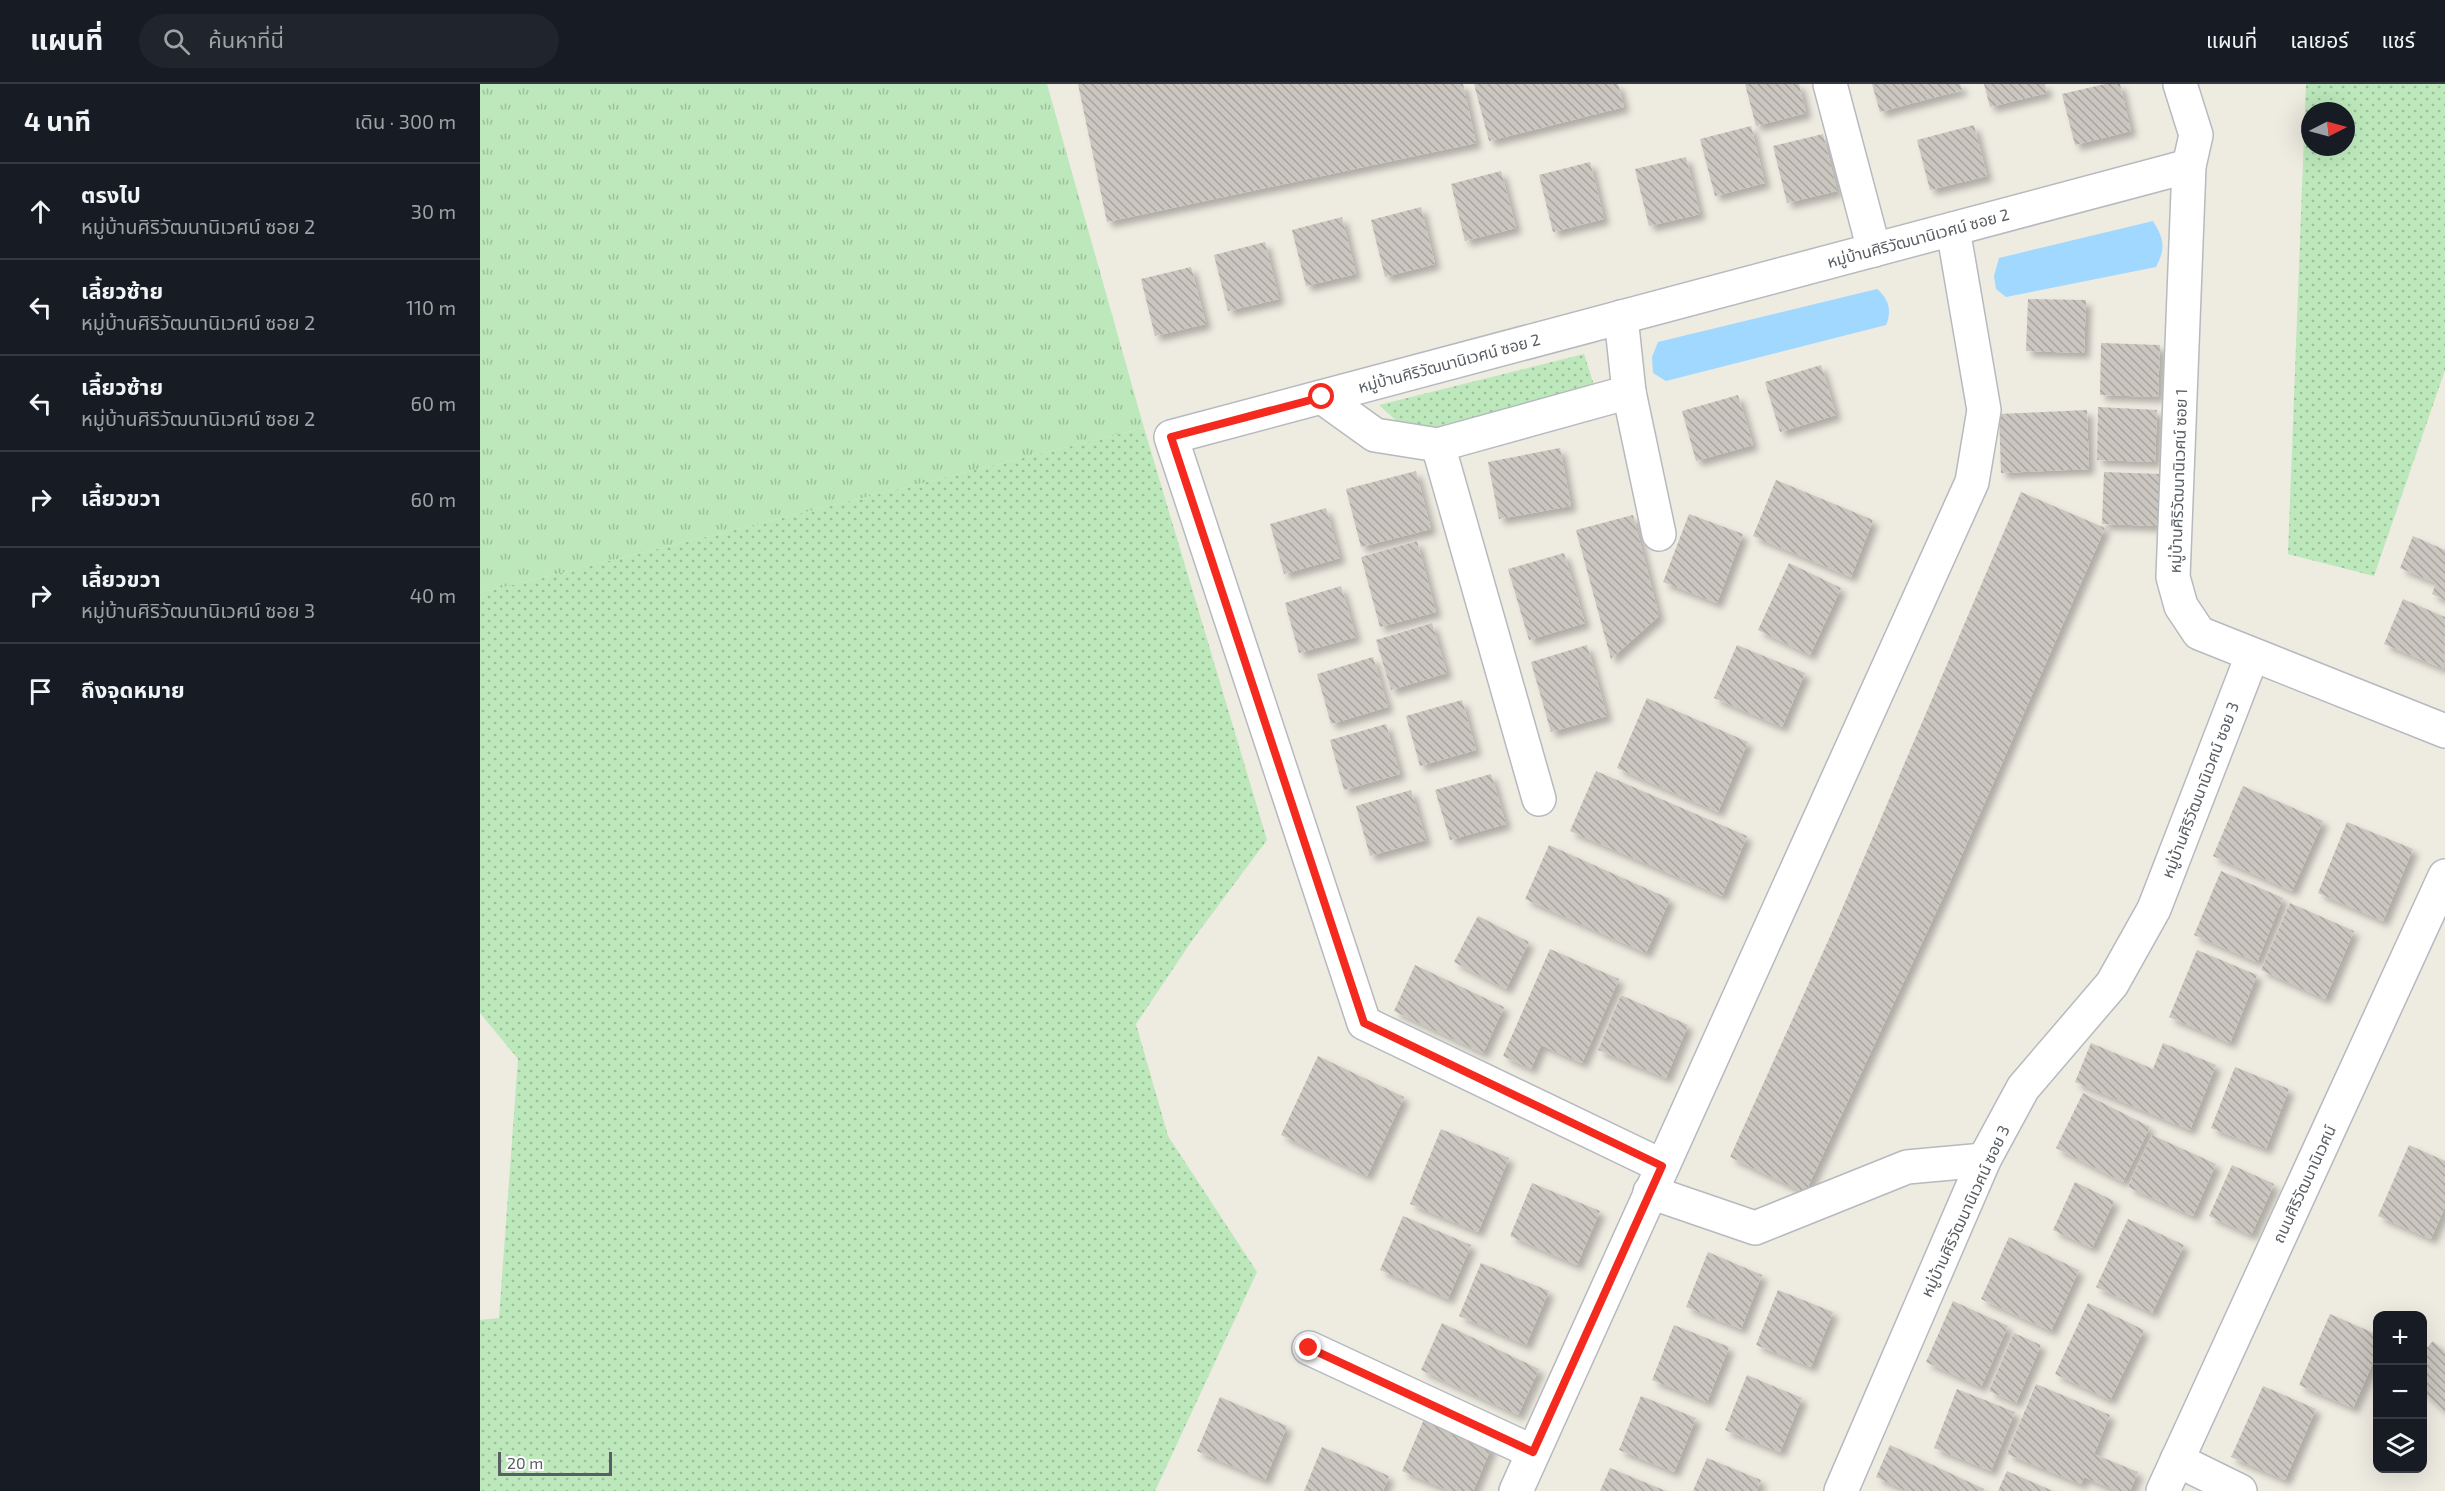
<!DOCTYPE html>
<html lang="th">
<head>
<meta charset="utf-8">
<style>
	body { margin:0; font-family:"Exo 2","Noto Sans Thai",sans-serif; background:#20242c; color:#f1f3f6 }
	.controls { position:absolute; right:18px; bottom:18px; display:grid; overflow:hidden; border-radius:12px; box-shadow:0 6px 24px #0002 }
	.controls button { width:54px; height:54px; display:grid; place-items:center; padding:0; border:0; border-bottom:2px solid #363941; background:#171b24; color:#f1f3f6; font:30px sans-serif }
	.compass { position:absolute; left:1821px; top:18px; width:54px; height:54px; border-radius:50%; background:#171b24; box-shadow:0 6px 24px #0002; rotate:84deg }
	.scale { position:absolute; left:18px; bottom:15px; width:114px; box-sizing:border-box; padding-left:6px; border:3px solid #595e63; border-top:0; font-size:16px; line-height:21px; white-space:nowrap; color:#595e63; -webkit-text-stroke:4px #fff; paint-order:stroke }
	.stop { position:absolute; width:18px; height:18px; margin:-14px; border:4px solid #f52a1f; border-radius:50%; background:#fff }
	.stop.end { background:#f52a1f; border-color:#fff; box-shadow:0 2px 6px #0008 }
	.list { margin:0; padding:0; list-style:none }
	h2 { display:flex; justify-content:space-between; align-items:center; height:78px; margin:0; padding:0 24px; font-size:26px }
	h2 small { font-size:20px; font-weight:400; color:#9ea1a6 }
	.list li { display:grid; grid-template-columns:39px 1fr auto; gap:18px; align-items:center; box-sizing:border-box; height:96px; padding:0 24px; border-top:2px solid #363941 }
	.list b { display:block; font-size:22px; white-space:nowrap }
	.list p { margin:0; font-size:20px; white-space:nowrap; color:#9ea1a6 }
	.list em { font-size:20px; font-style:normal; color:#9ea1a6 }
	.icon { flex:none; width:33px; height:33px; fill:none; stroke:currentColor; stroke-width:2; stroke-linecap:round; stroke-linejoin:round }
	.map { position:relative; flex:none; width:1965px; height:1407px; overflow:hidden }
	header { display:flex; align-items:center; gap:36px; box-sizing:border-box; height:84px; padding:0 30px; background:#171b24; border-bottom:2px solid #363941 }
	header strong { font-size:28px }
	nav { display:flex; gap:33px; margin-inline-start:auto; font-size:21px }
	.search { width:420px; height:54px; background:#20242c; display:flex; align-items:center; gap:15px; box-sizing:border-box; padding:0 21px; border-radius:33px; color:#9ea1a6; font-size:22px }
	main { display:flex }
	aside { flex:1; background:#171b24 }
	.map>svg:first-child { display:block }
	.grass { fill:url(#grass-dots); fill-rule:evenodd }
	.park { fill:url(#park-tufts) }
	.water { fill:#a0d8ff }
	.building { fill:url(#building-back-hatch); filter:url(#shadow) }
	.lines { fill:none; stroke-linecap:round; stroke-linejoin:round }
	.street-casing { stroke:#b6babf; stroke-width:36 }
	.street { stroke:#fff; stroke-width:33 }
	.route { stroke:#f52a1f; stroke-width:8 }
	.labels { text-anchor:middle; stroke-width:6; stroke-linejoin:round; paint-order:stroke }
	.street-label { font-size:16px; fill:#595e63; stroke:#fff }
</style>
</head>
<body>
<header>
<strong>แผนที่</strong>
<div class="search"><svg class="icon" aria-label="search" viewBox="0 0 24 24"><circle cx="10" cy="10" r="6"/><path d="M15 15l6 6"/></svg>ค้นหาที่นี่</div>
<nav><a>แผนที่</a><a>เลเยอร์</a><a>แชร์</a></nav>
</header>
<main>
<aside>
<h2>4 นาที<small>เดิน · 300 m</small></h2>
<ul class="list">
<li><svg class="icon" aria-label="ahead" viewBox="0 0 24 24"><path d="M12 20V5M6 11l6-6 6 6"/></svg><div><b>ตรงไป</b><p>หมู่บ้านศิริวัฒนานิเวศน์ ซอย 2</p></div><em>30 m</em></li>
<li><svg class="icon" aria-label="left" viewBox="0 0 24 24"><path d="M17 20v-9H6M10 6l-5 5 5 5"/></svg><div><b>เลี้ยวซ้าย</b><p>หมู่บ้านศิริวัฒนานิเวศน์ ซอย 2</p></div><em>110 m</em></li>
<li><svg class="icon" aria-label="left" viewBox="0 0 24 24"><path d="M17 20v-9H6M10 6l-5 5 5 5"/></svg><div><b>เลี้ยวซ้าย</b><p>หมู่บ้านศิริวัฒนานิเวศน์ ซอย 2</p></div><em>60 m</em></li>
<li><svg class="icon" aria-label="right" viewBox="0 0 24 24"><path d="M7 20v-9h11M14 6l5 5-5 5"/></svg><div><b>เลี้ยวขวา</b></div><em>60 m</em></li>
<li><svg class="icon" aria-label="right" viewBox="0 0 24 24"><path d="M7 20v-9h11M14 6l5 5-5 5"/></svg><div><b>เลี้ยวขวา</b><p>หมู่บ้านศิริวัฒนานิเวศน์ ซอย 3</p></div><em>40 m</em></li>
<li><svg class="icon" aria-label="arrive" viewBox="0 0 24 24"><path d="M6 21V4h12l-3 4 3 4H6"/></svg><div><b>ถึงจุดหมาย</b></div></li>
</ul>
</aside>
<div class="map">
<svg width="1965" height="1407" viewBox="0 0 1965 1407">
	<defs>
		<pattern id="grass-dots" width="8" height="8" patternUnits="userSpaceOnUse" patternTransform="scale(1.5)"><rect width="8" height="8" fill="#bce8bb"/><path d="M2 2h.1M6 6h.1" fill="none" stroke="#9cbf9c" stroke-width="1.8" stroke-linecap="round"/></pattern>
		<pattern id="park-tufts" width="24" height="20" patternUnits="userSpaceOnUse" patternTransform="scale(1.5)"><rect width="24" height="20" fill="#bce8bb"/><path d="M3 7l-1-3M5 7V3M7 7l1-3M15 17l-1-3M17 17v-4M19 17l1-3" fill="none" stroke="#9cbf9c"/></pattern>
		<pattern id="building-back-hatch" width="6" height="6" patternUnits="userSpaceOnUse" patternTransform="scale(1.5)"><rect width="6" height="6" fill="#cbc7c0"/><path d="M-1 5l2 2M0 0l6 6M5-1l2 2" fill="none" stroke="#a8a5a0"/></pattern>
		<filter id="shadow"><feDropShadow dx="5.5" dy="5.5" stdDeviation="3" flood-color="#0004"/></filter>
	</defs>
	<rect width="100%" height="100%" fill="#eeebe1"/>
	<g class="grass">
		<path d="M1826,0h139v286l-71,206 -86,-22zM1830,27h36v36h-36z"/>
		<path d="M1104,270l10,31 -183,49 -32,-29z"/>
		<path d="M664,344l123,412 -76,102 -55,82 32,112 89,136 -102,219h-675v-171l19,-2 19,-259 -38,-46v-420z"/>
	</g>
	<path class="park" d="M0,0h567l97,344 -664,165z"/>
	<g class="water">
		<path d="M1673,137c11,18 13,27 3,46l-150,30 -10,-8 -2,-13 5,-18z"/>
		<path d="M1397,205c12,10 15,22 9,36l-220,56 -13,-8 -1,-16 6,-15z"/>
	</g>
	<g class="building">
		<path d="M598,0h385l13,59 -369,79z"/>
		<path d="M994,0h144l6,23 -135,34z"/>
		<path d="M1265,0h54l7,29 -50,13z"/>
		<path d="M1392,0h88l2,6 -82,22z"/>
		<path d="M1504,0h61l2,9 -57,14z"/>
		<path d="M1625,0h15l11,47 -56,14 -13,-51z"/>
		<path d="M1494,41l13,51 -57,14 -13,-50z"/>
		<path d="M1271,42l14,57 -50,13 -15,-57z"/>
		<path d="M1343,50l14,57 -50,12 -14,-57z"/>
		<path d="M1206,73l14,57 -51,12 -14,-57z"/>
		<path d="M1110,78l14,57 -51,13 -14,-57z"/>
		<path d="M1021,87l15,57 -51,13 -14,-57z"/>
		<path d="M941,123l14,57 -50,13 -14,-57z"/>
		<path d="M862,133l14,57 -50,12 -14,-56z"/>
		<path d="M785,158l14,57 -51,12 -14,-56z"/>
		<path d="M711,183l15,57 -51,12 -14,-57z"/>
		<path d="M1548,215l58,1 -2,53 -58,-2z"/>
		<path d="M1621,259l59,2 -2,52 -58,-2z"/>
		<path d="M1341,281l15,50 -56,17 -15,-50z"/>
		<path d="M1258,311l15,50 -57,16 -14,-50z"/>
		<path d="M1618,323l59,3 -2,52 -58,-2z"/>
		<path d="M1607,326l2,59 -88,4 -2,-59z"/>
		<path d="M1080,364l11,58 -72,13 -11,-57z"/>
		<path d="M936,387l15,58 -70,18 -15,-58z"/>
		<path d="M1624,388l58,2 -2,52 -58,-2z"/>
		<path d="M1296,396l97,40 -22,57 -98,-41z"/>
		<path d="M1541,408l84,36 -160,365 -140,300 -75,-36 103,-227z"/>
		<path d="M846,424l14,50 -56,16 -14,-50z"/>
		<path d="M1209,430l54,20 -26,69 -54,-21z"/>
		<path d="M1153,431l26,101 -48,43 -35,-129z"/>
		<path d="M1933,452l32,14v50l-13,-6 4,-11 -36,-15z"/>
		<path d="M937,457l19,71 -56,15 -19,-70z"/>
		<path d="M1084,469l21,70 -56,17 -21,-71z"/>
		<path d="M1309,479l52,25 -31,67 -52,-25z"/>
		<path d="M861,502l15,51 -57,16 -14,-50z"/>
		<path d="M1923,515l42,18 -1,52 -60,-25z"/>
		<path d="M952,539l15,50 -56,17 -15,-50z"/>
		<path d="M1107,561l20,71 -56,16 -20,-70z"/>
		<path d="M1257,561l68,28 -23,54 -68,-29z"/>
		<path d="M893,573l15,50 -57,17 -14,-50z"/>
		<path d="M1167,614l101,44 -30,70 -101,-44z"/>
		<path d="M982,616l14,50 -56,16 -14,-50z"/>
		<path d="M906,640l14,50 -56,16 -14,-50z"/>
		<path d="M1116,687l151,65 -25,60 -152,-65z"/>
		<path d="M1011,690l15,50 -56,16 -15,-50z"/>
		<path d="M1763,702l80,35 -31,70 -79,-35z"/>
		<path d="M931,706l15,50 -56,16 -14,-50z"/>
		<path d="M1867,738l66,27 -30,72 -65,-28z"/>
		<path d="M1069,761l121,54 -24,54 -121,-54z"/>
		<path d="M1741,787l62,27 -26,64 -63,-27z"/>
		<path d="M1810,819l64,28 -29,68 -64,-29z"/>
		<path d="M998,832l51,26 -23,47 -52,-27z"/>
		<path d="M1070,865l69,30 -37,84 -41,-18 -10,24 -28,-13z"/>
		<path d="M1717,866l60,25 -27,68 -61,-26z"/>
		<path d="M935,881l89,42 -21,46 -89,-42z"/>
		<path d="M1141,911l67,30 -22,53 -68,-28z"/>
		<path d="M1611,959l62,26 10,-26 53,22 -26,65 -115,-48z"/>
		<path d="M838,972l86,41 -37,79 -86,-41z"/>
		<path d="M1755,983l54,22 -23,60 -55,-21z"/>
		<path d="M1603,1009l67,34 -27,55 -67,-34z"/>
		<path d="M961,1045l68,29 -31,74 -68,-28z"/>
		<path d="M1672,1051l64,29 -23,52 -65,-29z"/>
		<path d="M1929,1061l36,16v46l-14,32 -53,-23z"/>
		<path d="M1752,1081l42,19 -23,51 -42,-19z"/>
		<path d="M1595,1098l39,19 -22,47 -39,-18z"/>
		<path d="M1052,1099l68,28 -23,54 -67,-29z"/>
		<path d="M923,1132l68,29 -23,54 -68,-29z"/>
		<path d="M1648,1135l56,26 -32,68 -56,-26z"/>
		<path d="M1529,1153l70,33 -28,61 -70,-32z"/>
		<path d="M1228,1168l54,23 -21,54 -55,-22z"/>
		<path d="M1001,1179l68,28 -23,54 -67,-29z"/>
		<path d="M1298,1206l55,22 -22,55 -55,-22z"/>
		<path d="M1473,1217l55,25 -27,61 -55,-25z"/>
		<path d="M1608,1219l56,27 -34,70 -55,-26z"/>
		<path d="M1850,1230l48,21v16l-25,57 -54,-23z"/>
		<path d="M962,1239l97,46 -21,46 -97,-45z"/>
		<path d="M1194,1241l55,22 -22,55 -55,-22z"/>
		<path d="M1534,1249l27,12 -25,58 -27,-12z"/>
		<path d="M1953,1257l12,11v60l-23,-21v-38z"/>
		<path d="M1267,1291l55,23 -22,54 -55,-22z"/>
		<path d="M1556,1300l74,31 -16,39 44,18 -8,19h-13l-33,-14 -3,7 -74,-30z"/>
		<path d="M1783,1302l53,23 -31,71 -54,-23z"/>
		<path d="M1477,1305l58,23 -24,59 -57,-23z"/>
		<path d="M1161,1312l55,22 -22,54 -55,-22z"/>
		<path d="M740,1313l67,29 -22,54 -68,-29z"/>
		<path d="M945,1333l67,29 -19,45h-23l-48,-20z"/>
		<path d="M1410,1361l94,44 -1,2h-76l-31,-14z"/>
		<path d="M842,1363l67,29 -6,15h-79z"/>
		<path d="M1227,1374l54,22 -4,11h-64z"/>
		<path d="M1130,1384l56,23h-66z"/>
		<path d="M1527,1387l46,20h-55z"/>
	</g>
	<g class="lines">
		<g class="street-casing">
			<g id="street">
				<path d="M1350,0l44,166"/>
				<path d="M1700,0l16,51 -7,31 -16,411 8,29 18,27 246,98"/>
				<path d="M1149,308l30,142"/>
				<path d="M842,313l53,38 63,10 191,-53 -8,-75"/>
				<path d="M958,361l101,354"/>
				<path d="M1182,1082l-298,-143 -193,-586 1018,-271"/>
				<path d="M1170,1108l105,36 152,-61 77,-7"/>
				<path d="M829,1264l224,104"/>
				<path d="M1697,1376l63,31"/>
				<path d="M1036,1407l456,-1009 12,-72 -31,-181"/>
				<path d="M1361,1407l143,-331 39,-72 89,-104 42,-75 98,-253"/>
				<path d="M1683,1407l282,-615"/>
			</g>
		</g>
		<use href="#street" class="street"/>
	</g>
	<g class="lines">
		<path class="route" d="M829,1264l224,104 129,-286 -298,-143 -193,-586 151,-40"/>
	</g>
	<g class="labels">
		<g class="street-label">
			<text transform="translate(1438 154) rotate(-15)" y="6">หมู่บ้านศิริวัฒนานิเวศน์ ซอย 2</text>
			<text transform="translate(969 279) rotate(-15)" y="6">หมู่บ้านศิริวัฒนานิเวศน์ ซอย 2</text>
			<text transform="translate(1698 397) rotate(-88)" y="6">หมู่บ้านศิริวัฒนานิเวศน์ ซอย 1</text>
			<text transform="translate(1720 706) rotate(-69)" y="6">หมู่บ้านศิริวัฒนานิเวศน์ ซอย 3</text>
			<text transform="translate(1824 1100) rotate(-65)" y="6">ถนนศิริวัฒนานิเวศน์</text>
			<text transform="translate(1485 1127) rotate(-65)" y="6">หมู่บ้านศิริวัฒนานิเวศน์ ซอย 3</text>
		</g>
	</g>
</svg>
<div class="controls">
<button>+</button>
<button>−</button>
<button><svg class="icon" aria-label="layers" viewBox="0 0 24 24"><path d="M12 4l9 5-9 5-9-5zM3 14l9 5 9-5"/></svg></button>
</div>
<svg class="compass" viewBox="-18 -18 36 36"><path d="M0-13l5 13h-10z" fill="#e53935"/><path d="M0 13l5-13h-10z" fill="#9ea1a6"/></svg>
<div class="scale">20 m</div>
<div class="stop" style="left:842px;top:313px"></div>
<div class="stop end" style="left:829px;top:1264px"></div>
</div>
</main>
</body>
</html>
